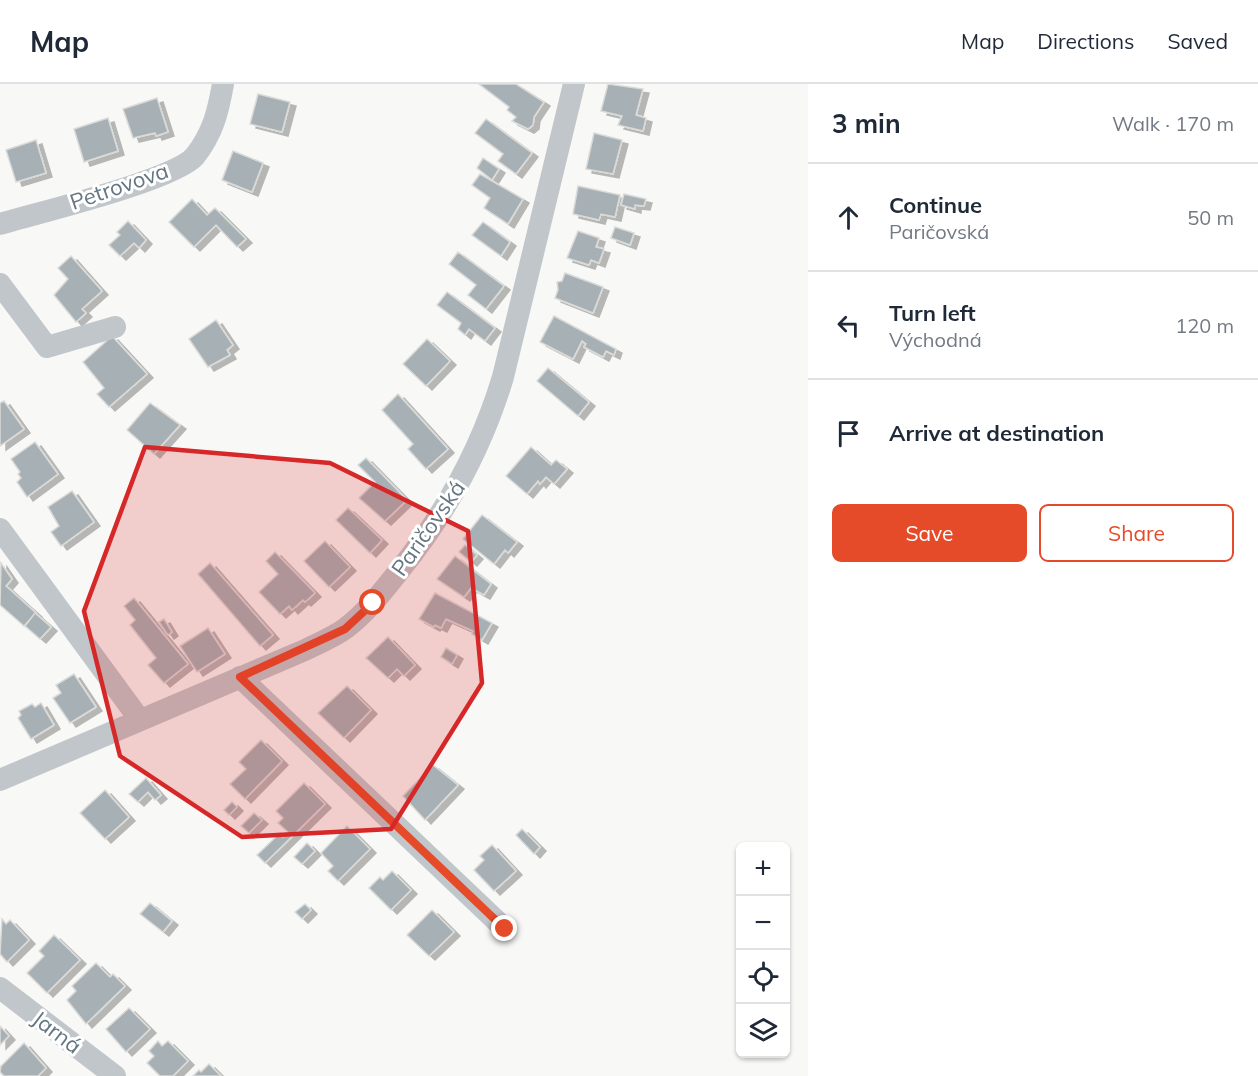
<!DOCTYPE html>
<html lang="en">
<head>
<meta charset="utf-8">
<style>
	body { margin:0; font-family:Mulish,sans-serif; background:#f6f6f7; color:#1f2937 }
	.controls { position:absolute; right:18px; bottom:18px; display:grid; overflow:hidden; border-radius:9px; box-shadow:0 2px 4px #0004 }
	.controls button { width:54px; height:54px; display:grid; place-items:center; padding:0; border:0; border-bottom:2px solid #e0e1e3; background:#fff; color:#1f2937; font:30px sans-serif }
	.stop { position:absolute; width:18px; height:18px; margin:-14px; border:4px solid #e54a29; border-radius:50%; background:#fff }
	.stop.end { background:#e54a29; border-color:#fff; box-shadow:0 2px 6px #0008 }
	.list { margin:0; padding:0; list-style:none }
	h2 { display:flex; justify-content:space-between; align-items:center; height:78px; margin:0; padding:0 24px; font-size:26px }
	h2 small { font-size:20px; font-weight:400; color:#747a83 }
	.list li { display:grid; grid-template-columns:39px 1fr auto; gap:18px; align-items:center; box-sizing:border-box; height:108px; padding:0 24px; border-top:2px solid #e0e1e3 }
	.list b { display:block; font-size:22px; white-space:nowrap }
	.list p { margin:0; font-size:20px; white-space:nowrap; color:#747a83 }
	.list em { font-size:20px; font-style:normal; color:#747a83 }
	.actions { display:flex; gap:12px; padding:18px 24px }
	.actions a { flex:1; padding:14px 0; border:2px solid #e54a29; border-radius:9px; text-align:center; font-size:21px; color:#e54a29 }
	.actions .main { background:#e54a29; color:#fff }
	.icon { flex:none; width:33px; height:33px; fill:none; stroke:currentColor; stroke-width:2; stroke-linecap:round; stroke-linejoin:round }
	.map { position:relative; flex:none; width:808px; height:992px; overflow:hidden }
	header { display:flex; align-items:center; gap:36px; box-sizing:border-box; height:84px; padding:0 30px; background:#fff; border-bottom:2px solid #e0e1e3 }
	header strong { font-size:28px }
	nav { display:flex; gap:33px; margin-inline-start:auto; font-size:21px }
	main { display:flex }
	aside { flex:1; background:#fff }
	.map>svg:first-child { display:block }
	.building { fill:#a6b0b5; stroke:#dadad8; stroke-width:1.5; filter:url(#shadow) }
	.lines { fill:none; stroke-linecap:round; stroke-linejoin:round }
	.street { stroke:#c1c6ca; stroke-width:22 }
	.route { stroke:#e54a29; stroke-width:8 }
	.marked { fill:#d62828; fill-opacity:0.2; stroke:#d62828; stroke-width:4.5; stroke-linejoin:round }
	.labels { text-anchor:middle; stroke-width:6; stroke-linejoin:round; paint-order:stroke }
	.street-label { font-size:22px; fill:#637681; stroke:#fff }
</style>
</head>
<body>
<header>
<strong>Map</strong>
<nav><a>Map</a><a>Directions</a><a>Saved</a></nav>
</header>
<main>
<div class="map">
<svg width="808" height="992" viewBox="0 0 808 992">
	<defs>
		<filter id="shadow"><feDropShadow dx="6" dy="4" stdDeviation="0" flood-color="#0004"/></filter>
	</defs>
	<rect width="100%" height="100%" fill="#f8f8f6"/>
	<g class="building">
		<path d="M479,0h37l28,18 -10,15 -1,8 -5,4 -16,-8 4,-4 -9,-7 2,-3z"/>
		<path d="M608,0l35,5 -7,26 10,3 -3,13 -25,-6 4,-9 -21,-5z"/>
		<path d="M258,10l32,8 -8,30 -32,-8z"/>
		<path d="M157,14l11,34 -12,4 -1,-3 -22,5 -10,-29z"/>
		<path d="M108,34l10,33 -34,11 -10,-33z"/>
		<path d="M486,35l46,34 -16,21 -18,-13 5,-7 -28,-21z"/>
		<path d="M594,49l28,7 -9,34 -27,-5z"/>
		<path d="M36,56l10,33 -30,9 -10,-32z"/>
		<path d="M233,67l30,12 -11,29 -30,-12z"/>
		<path d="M483,74l16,11 -7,11 -15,-12z"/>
		<path d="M480,90l43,25 -15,25 -24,-16 6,-10 -18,-13z"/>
		<path d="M578,102l42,9 -5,22 -14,-3 -2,6 -26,-6z"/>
		<path d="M624,110l22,5 -2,7 -9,-1v4l-14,-4z"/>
		<path d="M192,115l15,16 8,-7 31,31 -9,8 -21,-22 -22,22 -25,-25z"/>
		<path d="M128,137l18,19 -7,8 -5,-5 -14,13 -11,-11 11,-10 -3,-3z"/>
		<path d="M483,138l27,20 -9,14 -29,-21z"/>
		<path d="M615,143l19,6 -4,12 -19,-7z"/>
		<path d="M578,147l21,7 -3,9 8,2 -5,14 -8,-3 -2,5 -22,-7z"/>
		<path d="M458,168l46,34 -18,23 -18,-14 8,-10 -27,-21z"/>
		<path d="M71,172l31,35 -20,18 4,4 -10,9 -22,-27 14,-16 -10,-11z"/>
		<path d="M565,189l38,14 -10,26 -38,-15 3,-8 -1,-8 5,-1z"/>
		<path d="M447,208l48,36 -10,13 -16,-12 -4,6 -7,-6 3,-6 -24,-18z"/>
		<path d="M554,232l62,33 -2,6 -8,-4 -3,6 -19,-10 2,-3 -4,-3 -9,18 -33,-17z"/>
		<path d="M216,236l17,25 -6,5 3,5 -22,12 -19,-28z"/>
		<path d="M112,252l35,38 -38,33 -12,-13 7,-6 -21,-26z"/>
		<path d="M427,255l23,22 -24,25 -23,-22z"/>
		<path d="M548,284l41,34 -11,14 -41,-35z"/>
		<path d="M398,310l50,55 -22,20 -18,-20 5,-5 -31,-34z"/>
		<path d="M4,317l20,28 -24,17v-43z"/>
		<path d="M150,319l30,22 -26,29 -27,-24z"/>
		<path d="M35,358l23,32 -31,23 -10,-15 4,-4 -3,-4 2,-2 -9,-13z"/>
		<path d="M531,363l20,18 5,-5 11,9 -13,15 -8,-7 -6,7 -2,-3 -11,13 -21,-18z"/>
		<path d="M366,374l41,42 -22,21 -26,-23 16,-16 -17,-17z"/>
		<path d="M72,407l22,31 -33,24 -10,-14 8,-6 -11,-19z"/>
		<path d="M348,424l34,32 -12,13 -34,-33z"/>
		<path d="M482,431l35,27 -9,11 -3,-3 -11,14 -31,-25z"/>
		<path d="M325,457l25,26 -21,20 -25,-26z"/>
		<path d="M465,461l12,10 -6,7 -12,-10z"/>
		<path d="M275,468l40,41 -10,9 -2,-2 -11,10 -3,-4 -9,8 -21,-22 19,-18 -12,-13z"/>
		<path d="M455,472l36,28 -7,11 -13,-7 -7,9 -27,-18z"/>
		<path d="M1,479l11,16 -6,7 30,27 -12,13 -24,-21z"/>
		<path d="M210,479l63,72 -13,11 -62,-72z"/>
		<path d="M435,509l57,30 -10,17 -10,-6 1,-3 -27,-12 -5,9 -6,-3 -1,2 -15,-8z"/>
		<path d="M134,514l54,66 -24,19 -16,-18 8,-7 -26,-33 5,-5 -11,-14z"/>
		<path d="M35,529l16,14 -11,12 -15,-13z"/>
		<path d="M164,535l8,13 -4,3 -9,-13z"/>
		<path d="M208,544l17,26 -28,18 -17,-26z"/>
		<path d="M388,553l27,28 -11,11 -7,-7 -9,9 -22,-20z"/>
		<path d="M446,564l11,7 -5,9 -11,-7z"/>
		<path d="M74,590l22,33 -26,16 -17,-25 8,-5 -5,-8z"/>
		<path d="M347,602l24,24 -27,28 -26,-25z"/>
		<path d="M41,619l13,22 -23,14 -13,-21 3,-3 -2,-4 13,-7 3,3z"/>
		<path d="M261,656l21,21 -37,38 -15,-15 16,-15 -7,-7z"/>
		<path d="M433,681l25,20 -33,35 -22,-24z"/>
		<path d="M146,694l15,17 -6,5 -7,-8 -10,10 -9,-8z"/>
		<path d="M304,699l21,21 -60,59 -8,-8 23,-22 3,4 5,-5 -10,-9 5,-5 -7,-7z"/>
		<path d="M105,706l24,27 -24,22 -25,-26z"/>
		<path d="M232,718l5,5 -8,8 -5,-5z"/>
		<path d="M254,729l8,7 -13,13 -8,-7z"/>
		<path d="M347,742l23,23 -32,32 -10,-10 5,-5 -12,-13z"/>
		<path d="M522,745l18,18 -6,7 -18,-19z"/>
		<path d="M307,759l8,8 -13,13 -8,-7z"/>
		<path d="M492,761l24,26 -22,20 -20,-21 10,-10 -4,-4z"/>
		<path d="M392,787l19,19 -20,20 -22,-22 11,-11 3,3z"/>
		<path d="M150,819l22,18 -9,11 -23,-18z"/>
		<path d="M305,820l6,6 -9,9 -7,-7z"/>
		<path d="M432,826l22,22 -25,24 -22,-21z"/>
		<path d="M2,835l4,5 4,-4 19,20 -22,22 -7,-8z"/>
		<path d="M54,851l26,25 -33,33 -20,-20 17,-17 -5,-5z"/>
		<path d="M96,879l14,14 3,-3 12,12 -39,38 -19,-24 9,-9 -4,-5z"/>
		<path d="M129,924l21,21 -24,23 -20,-23z"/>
		<path d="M0,942l9,10 -9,9z"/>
		<path d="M158,957l4,5 6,-5 20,20 -15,15h-13l-13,-13 7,-7 -5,-5z"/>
		<path d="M24,959l22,25 -8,8h-34l-4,-4 1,-6z"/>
		<path d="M209,980l12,12h-28l6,-6 2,2z"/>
	</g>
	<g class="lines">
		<g class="street">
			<path d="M0,140c37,-11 175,-44 195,-68 18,-23 23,-44 28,-72"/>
			<path d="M0,200l47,63 68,-20"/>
			<path d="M0,445l140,191"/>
			<path d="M240,593l265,252"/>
			<path d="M0,696l305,-130c14,-7 29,-13 41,-22 21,-16 37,-37 53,-57 48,-59 82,-121 104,-194l71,-293"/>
			<path d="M0,904l115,88"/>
		</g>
	</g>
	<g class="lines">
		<path class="route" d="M373,519l-28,26 -105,48 265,252"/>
	</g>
	<path class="marked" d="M145,363l185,16 138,68 14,152 -91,146 -149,8 -122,-81 -36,-145z"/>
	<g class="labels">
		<g class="street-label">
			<text transform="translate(119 102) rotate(-19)" y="8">Petrovova</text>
			<text transform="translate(428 444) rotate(-55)" y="8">Paričovská</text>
			<text transform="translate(57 948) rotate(37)" y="8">Jarná</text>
		</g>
	</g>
</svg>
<div class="controls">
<button>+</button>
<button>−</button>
<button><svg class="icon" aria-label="locate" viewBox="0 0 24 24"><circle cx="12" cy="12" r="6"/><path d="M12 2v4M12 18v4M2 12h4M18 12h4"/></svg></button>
<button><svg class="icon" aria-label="layers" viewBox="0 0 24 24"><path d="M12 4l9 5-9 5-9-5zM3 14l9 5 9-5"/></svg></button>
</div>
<div class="stop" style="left:373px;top:519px"></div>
<div class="stop end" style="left:505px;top:845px"></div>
</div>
<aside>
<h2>3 min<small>Walk · 170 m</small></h2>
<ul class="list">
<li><svg class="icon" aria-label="ahead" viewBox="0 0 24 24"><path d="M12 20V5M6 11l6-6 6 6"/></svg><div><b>Continue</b><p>Paričovská</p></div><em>50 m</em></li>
<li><svg class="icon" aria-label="left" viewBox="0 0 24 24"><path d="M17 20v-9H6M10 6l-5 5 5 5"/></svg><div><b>Turn left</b><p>Východná</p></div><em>120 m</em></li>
<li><svg class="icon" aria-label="arrive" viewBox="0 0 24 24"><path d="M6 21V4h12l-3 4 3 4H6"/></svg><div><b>Arrive at destination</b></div></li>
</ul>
<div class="actions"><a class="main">Save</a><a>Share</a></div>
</aside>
</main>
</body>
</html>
